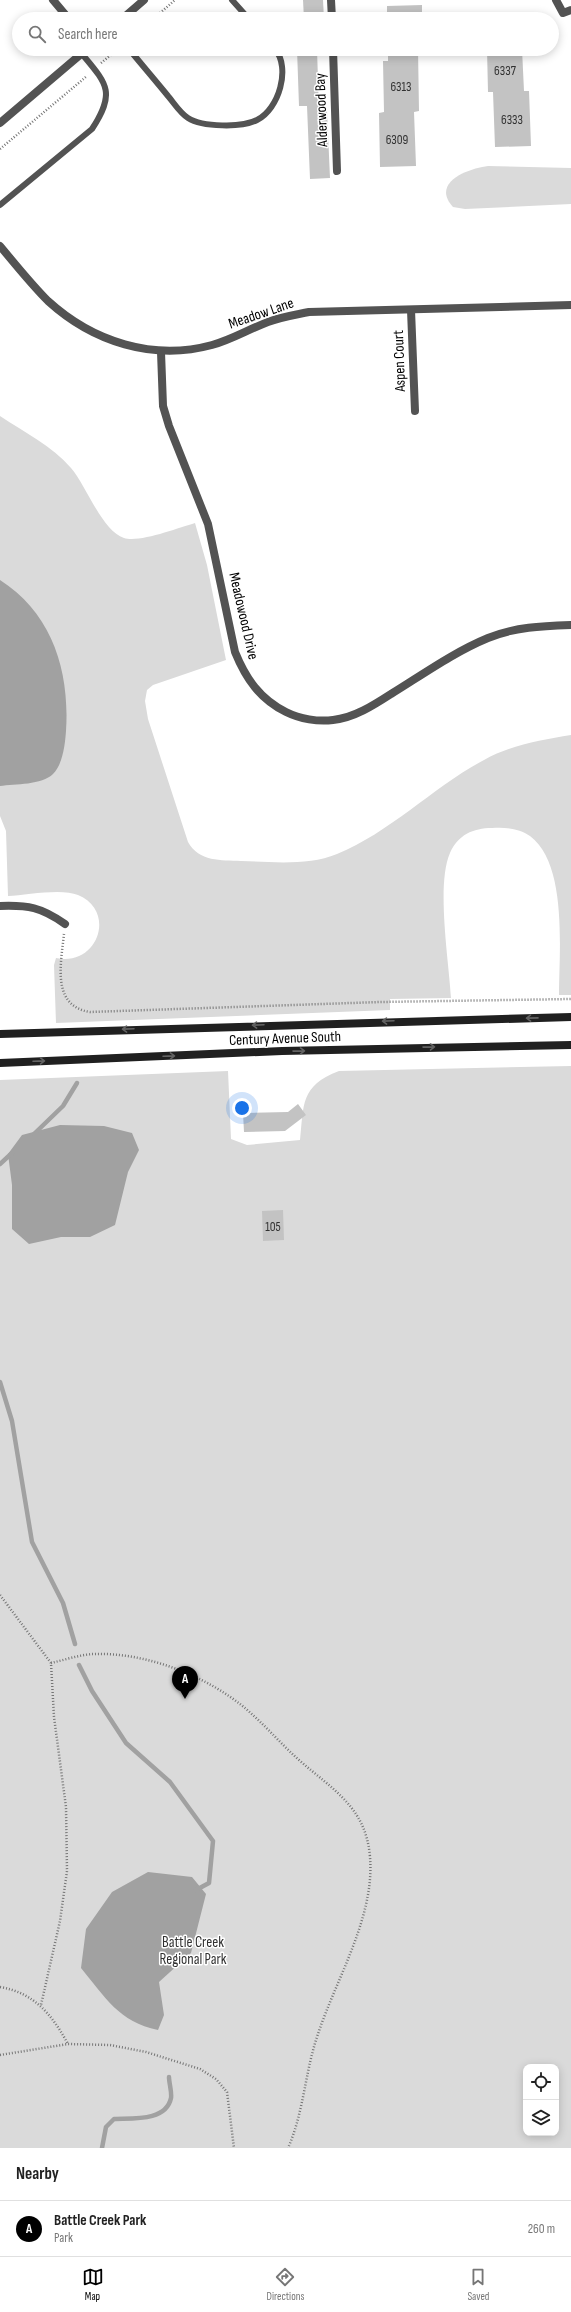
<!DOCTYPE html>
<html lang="en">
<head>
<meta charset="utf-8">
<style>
	body { margin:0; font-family:"Sofia Sans Condensed",sans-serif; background:#f6f6f6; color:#222 }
	.controls { position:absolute; right:12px; bottom:12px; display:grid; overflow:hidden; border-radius:8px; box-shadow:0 2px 10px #0003 }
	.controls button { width:36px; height:36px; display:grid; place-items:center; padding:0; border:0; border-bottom:1px solid #e0e0e0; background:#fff; color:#222; font:20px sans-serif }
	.you { position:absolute; left:242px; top:1108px; width:14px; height:14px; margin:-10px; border:3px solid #fff; border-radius:50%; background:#1a73e8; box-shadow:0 0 0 6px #1a73e833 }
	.badge { display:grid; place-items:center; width:26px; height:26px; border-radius:50%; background:#000; color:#fff; font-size:13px; font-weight:700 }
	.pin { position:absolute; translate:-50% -33px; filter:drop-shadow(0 1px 2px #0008) }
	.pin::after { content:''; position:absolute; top:21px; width:14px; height:12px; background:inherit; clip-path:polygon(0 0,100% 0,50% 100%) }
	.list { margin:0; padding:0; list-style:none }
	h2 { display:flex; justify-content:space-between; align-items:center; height:52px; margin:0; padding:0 16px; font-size:17px }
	h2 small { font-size:13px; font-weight:400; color:#767676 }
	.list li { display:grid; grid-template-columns:26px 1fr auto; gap:12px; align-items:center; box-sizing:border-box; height:56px; padding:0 16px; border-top:1px solid #e0e0e0 }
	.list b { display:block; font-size:15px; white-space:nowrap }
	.list p { margin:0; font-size:13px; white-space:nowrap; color:#767676 }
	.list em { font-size:13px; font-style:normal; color:#767676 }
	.icon { flex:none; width:22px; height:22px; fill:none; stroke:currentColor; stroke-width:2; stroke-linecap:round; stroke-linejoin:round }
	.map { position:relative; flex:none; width:571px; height:2148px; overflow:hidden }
	.search { position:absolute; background:#fff; box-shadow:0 2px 10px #0003; left:12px; right:12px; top:12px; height:44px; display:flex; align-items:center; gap:10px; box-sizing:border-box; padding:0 14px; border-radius:22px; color:#767676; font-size:15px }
	.sheet { height:108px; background:#fff }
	nav { display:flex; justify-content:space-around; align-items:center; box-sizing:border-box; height:56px; border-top:1px solid #e0e0e0; background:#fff; font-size:11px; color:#767676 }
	nav a { display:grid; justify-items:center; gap:2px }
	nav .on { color:#000 }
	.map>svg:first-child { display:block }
	.green { fill:#dadada; fill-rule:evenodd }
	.water { fill:#a1a1a1 }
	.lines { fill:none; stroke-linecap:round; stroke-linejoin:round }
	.stream { stroke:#a1a1a1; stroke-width:4.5 }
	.building { fill:#c3c3c3 }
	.path { stroke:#757575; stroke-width:2.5; stroke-dasharray:1 2; stroke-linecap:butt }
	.service { stroke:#535353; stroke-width:6 }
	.minor { stroke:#535353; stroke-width:8 }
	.tertiary { stroke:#535353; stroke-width:8 }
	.secondary { stroke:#202020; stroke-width:8 }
	.oneway { stroke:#636363 }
	.labels { text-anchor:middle; stroke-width:3; stroke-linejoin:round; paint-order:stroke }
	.number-label { font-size:13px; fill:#313131 }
	.street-label { font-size:15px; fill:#000; stroke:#fff }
	.park-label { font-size:15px; fill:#313131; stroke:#fff }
</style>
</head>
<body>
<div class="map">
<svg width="571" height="2148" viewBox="0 0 571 2148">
	<rect width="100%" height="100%" fill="#fff"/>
	<g class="green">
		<path d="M488,166l83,2v36l-106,5 -12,-2c-23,-25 17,-39 35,-41z"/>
		<path d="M0,416c24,16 52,30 71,52 15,17 31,63 53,70 15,5 54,-10 71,-15l12,42 19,95 -73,25 -6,5 -2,11 3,18 40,123c11,20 33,18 53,19 31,1 67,5 96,-7 54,-22 96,-67 147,-94 27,-15 57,-20 87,-25v260h-12c0,-42 9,-131 -29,-159 -11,-8 -26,-9 -38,-8 -19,0 -34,7 -42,25 -14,32 -1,108 1,145l-61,1v11l-334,13 -2,-58 2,-7c42,9 61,-47 22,-63 -16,-7 -52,0 -70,1l-2,-65 -6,-15z"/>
		<path d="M571,1066v1082h-571v-1068l228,-9 3,68 16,6 53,-5c4,-36 0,-54 39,-69zM526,2067h30v66h-30z"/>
	</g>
	<g class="water">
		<path d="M0,580c52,33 70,91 66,151 -1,13 -3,33 -13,43 -11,11 -38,10 -53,12z"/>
		<path d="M60,1125l44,1 28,7 7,17 -11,22 -13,53 -25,12h-29l-32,7 -17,-15v-44l-4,-31 14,-19z"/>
		<path d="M148,1872l44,5 14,17 -15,59 -32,29 5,33 -6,15c-39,-8 -53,-33 -77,-62l5,-39 26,-37z"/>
	</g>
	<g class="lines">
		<g class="stream">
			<path d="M34,1134l29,-28 14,-23"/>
			<path d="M0,1164l12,-11"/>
			<path d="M0,1382l12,39 20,121 31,61 12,41"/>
			<path d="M79,1665l13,26 34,52 44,39 43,59 -4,42 -13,7"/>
			<path d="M102,2148l4,-21 8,-8c17,-1 52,3 57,-21 1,-6 -2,-15 -2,-21"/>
		</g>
	</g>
	<g class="building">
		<path d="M303,0h20l1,19h-20z"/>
		<path d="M422,5v14h-35v-13z"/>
		<path d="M297,49h20l2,62h8l3,67 -20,1 -3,-73h-8z"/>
		<path d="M388,49h30l1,62 -5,1 2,54 -36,1 -1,-54 5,-1 -1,-51h5z"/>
		<path d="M487,49h35l2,42h5l2,55 -36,1 -2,-55h-5z"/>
		<path d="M298,1104l8,11 -21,16 -41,1 -1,-19 45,-1z"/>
		<path d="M283,1210l1,30 -21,1 -1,-30z"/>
	</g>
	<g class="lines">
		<g class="path">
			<path d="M153,19l22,-19"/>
			<path d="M101,63l17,-14"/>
			<path d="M0,149l87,-73"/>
			<path d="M64,934c-3,29 -13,72 26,78l290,-10 191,-3"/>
			<path d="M0,1595l51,68 3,54 12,90 1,64 -7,50 -19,84"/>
			<path d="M51,1663c13,-3 28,-8 42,-9 52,-2 112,21 152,54 19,16 36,36 54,52 34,30 67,47 71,97 5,60 -34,122 -52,177 -13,37 -14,78 -30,114"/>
			<path d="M0,1987c35,6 52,28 68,57"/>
			<path d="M0,2055l68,-11 42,1 36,7 54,17 16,10 11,13 7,56"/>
		</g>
		<g class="service">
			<path d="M232,0l17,19"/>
			<path d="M129,49c13,16 26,31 39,47 6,7 12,17 20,22 14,9 54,10 69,2 22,-11 34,-52 18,-71"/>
			<path d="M0,205l92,-76c24,-37 15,-45 -10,-75"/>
		</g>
		<g class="minor">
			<path d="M53,0l16,19"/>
			<path d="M331,0l1,19"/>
			<path d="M556,0l7,13 8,-3"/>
			<path d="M333,49l4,122"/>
			<path d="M0,246c16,19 31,38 48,55 45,41 105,60 164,44 19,-5 37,-16 56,-23 13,-5 27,-7 41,-10l262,-7"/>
			<path d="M411,310l4,101"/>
			<path d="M161,352l2,54 6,20 39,98 27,128c11,27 25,47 51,60 14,7 32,10 47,8 21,-2 41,-15 58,-26 31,-19 63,-42 97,-56 26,-11 55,-12 83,-13"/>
			<path d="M0,906c28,-1 41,1 65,18"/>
		</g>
		<g class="tertiary">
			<path d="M122,19l22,-19"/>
			<path d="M0,123l87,-74"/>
		</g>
		<g class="secondary">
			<path d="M0,1034l571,-17"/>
			<path d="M0,1063l282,-12 289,-6"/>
		</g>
	</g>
	<defs><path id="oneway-shaft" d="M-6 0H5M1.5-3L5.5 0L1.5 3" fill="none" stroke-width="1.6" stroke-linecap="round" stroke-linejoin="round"/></defs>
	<g class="oneway">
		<use href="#oneway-shaft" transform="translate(532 1018) rotate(179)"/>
		<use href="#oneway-shaft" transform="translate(388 1021) rotate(178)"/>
		<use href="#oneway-shaft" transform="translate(258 1025) rotate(178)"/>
		<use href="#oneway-shaft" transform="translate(128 1029) rotate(178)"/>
		<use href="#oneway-shaft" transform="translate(429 1047) rotate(-1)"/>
		<use href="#oneway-shaft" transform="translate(299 1051) rotate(-1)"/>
		<use href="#oneway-shaft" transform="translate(169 1056) rotate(-2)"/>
		<use href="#oneway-shaft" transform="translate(39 1061) rotate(-2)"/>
	</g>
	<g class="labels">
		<g class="number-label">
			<text x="505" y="75">6337</text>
			<text x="401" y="91">6313</text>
			<text x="512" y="124">6333</text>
			<text x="397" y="144">6309</text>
			<text x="273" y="1231">105</text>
		</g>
		<g class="street-label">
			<text transform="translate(321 110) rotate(-92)" y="5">Alderwood Bay</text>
			<text transform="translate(261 313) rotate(-19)" y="5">Meadow Lane</text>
			<text transform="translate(399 361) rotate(-92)" y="5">Aspen Court</text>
			<text transform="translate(244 616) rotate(77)" y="5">Meadowood Drive</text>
			<text transform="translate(285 1038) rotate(-2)" y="5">Century Avenue South</text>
		</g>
		<g class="park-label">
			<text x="193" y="1947">Battle Creek<tspan x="193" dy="17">Regional Park</tspan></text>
		</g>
	</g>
</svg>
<div class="controls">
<button><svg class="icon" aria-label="locate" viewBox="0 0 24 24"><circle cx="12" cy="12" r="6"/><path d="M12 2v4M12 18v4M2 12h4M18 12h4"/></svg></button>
<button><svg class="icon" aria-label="layers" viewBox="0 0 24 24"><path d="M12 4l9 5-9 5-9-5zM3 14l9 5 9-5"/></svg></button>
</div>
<div class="you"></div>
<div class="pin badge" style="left:185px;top:1699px">A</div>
<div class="search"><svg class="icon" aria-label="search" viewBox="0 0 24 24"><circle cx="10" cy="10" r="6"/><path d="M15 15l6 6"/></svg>Search here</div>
</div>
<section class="sheet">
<h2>Nearby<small></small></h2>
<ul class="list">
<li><span class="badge">A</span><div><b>Battle Creek Park</b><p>Park</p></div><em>260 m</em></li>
</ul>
</section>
<nav>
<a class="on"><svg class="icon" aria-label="map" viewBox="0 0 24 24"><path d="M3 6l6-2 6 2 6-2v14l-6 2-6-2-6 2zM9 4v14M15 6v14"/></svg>Map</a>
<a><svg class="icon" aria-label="directions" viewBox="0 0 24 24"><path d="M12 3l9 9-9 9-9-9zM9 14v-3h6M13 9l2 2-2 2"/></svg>Directions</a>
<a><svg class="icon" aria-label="saved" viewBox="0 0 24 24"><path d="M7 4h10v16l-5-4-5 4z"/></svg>Saved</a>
</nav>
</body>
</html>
